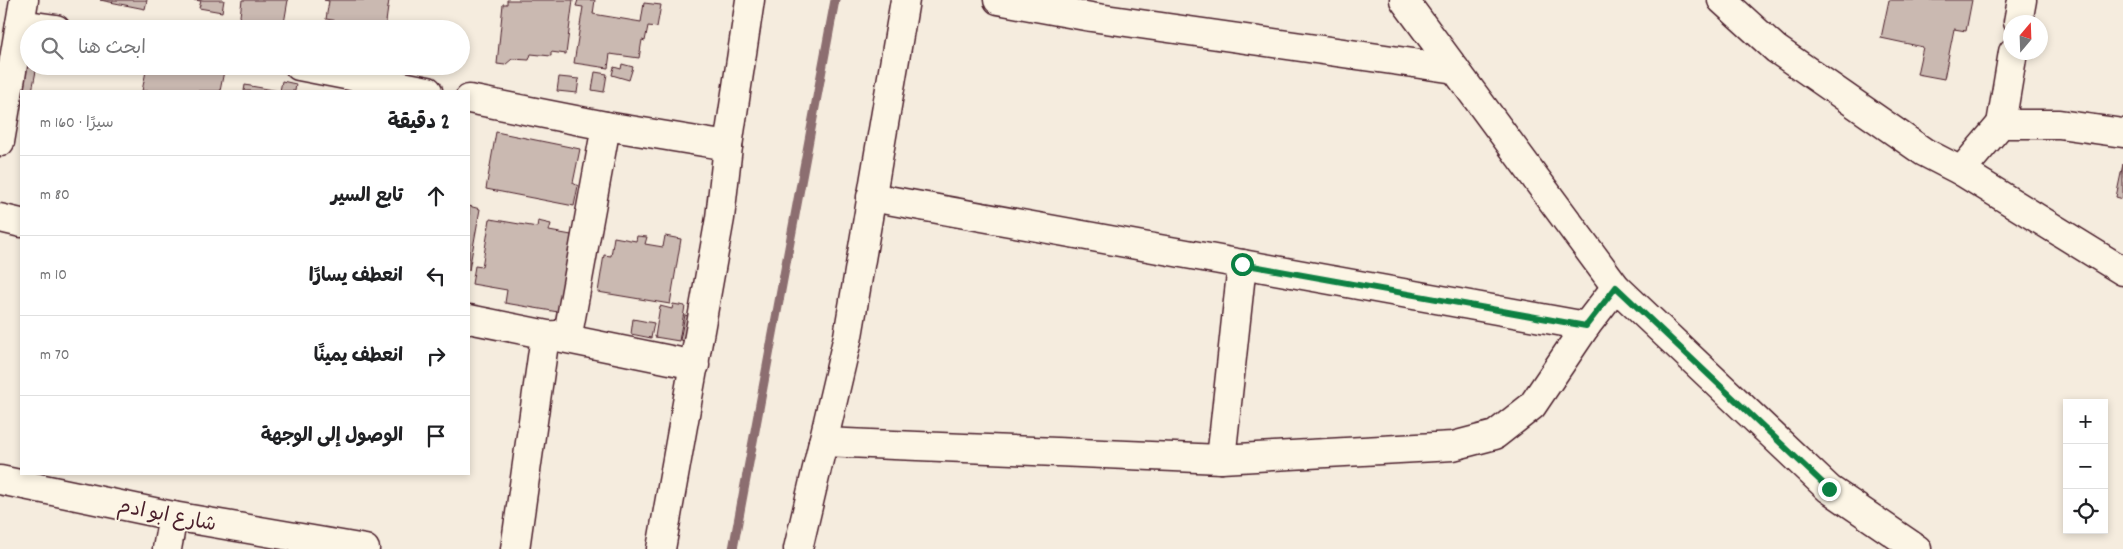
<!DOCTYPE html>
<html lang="ar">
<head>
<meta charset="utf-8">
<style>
	body { margin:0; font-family:Dekko,"Playpen Sans Arabic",sans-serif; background:#f2f2f2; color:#202124; direction:rtl }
	.controls { position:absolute; right:15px; bottom:15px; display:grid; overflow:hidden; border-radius:0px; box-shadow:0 2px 8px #0003 }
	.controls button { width:45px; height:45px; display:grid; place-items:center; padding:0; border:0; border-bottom:1px solid #e0e0e0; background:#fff; color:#202124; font:25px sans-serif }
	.compass { position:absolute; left:2003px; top:15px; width:45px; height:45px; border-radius:50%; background:#fff; box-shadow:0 2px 8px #0003; rotate:19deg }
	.stop { position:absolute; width:15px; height:15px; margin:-11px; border:4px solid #0b8043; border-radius:50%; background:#fff }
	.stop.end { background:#0b8043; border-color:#fff; box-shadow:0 1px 5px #0008 }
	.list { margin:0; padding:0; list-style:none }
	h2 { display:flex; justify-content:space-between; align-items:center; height:65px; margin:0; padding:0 20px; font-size:21px }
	h2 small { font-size:16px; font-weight:400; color:#757577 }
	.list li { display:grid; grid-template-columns:32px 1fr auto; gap:15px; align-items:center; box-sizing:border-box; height:80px; padding:0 20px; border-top:1px solid #e0e0e0 }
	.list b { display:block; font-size:19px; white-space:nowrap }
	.list em { font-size:16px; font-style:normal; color:#757577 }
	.icon { flex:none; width:28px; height:28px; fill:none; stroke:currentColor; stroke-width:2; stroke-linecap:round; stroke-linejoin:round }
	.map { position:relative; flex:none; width:2123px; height:549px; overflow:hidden; direction:ltr }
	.search { position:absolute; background:#fff; box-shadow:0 2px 8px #0003; left:20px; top:20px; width:450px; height:55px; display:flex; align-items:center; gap:12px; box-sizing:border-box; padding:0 18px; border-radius:28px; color:#757577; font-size:19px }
	.panel { position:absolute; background:#fff; box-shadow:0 2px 8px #0003; left:20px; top:90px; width:450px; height:385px; border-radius:0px; direction:rtl }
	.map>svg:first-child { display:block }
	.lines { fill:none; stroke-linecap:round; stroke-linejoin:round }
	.stream { stroke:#8c6e70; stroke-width:9 }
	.building { fill:#cab9b1; stroke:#4a1f2b }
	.minor-casing { stroke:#4a1f2b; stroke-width:31 }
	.tertiary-casing { stroke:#4a1f2b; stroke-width:31 }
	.minor { stroke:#fcf5e5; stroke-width:28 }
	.tertiary { stroke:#fcf5e5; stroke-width:28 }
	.route { stroke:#0b8043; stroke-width:6 }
	.labels { text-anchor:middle; stroke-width:4; stroke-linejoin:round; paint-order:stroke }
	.street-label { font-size:20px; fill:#4a1f2b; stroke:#fcf5e5 }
</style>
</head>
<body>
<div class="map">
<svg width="2123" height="549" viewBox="0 0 2123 549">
	<rect width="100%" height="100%" fill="#f5ecde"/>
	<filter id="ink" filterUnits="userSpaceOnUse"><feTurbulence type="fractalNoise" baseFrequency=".02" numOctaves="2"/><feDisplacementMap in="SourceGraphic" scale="10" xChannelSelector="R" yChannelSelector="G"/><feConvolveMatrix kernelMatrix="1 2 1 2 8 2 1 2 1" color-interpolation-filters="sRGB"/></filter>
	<g filter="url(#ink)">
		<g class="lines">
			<path class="stream" d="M733,549l102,-549"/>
		</g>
		<g class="building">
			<path d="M100,0h47l-2,9z"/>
			<path d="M194,0h30l-2,12 -23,-4 2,-7z"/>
			<path d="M242,0h46l-5,29 -39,-2 -4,-11z"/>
			<path d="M324,0h65l-4,29h-21v-4l-38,-6 3,-18z"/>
			<path d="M507,0h66l-7,54 -15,-2v4l-20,-2 -2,6 -17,-1 -7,6 -8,-1 6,-60h4z"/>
			<path d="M578,0h17l-2,14 48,8 3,-19 17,2 -4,22 -9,-1 -3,15 -3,-1 -3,18 -29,-4 -2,14 -34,-5 9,-56 -7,-1z"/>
			<path d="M1889,0h83l-6,31 -12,-2 -10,50 -27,-5 6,-27 -42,-9z"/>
			<path d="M29,38v28h8l-5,25h-11z"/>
			<path d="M622,64l11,3 -4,13 -17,-5 2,-8 7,2z"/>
			<path d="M147,66h78l-5,25h-78z"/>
			<path d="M595,72l12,2 -3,18 -12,-2z"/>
			<path d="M559,77l20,2 -2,14 -20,-2z"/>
			<path d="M282,81l14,3 -1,7h-15z"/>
			<path d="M245,85l34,6h-35z"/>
			<path d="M496,132l84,17 -7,34 5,3 -4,20 -88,-17z"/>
			<path d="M2123,164v35l-7,-2z"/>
			<path d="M469,206l11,3 -11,61z"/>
			<path d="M490,219l47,8 1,-6 13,3 -2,7 28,5 -13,77 -59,-10 2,-13 -35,-6 3,-18 7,1z"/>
			<path d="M637,236l10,1 -2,7 18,3 2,-11 16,3 -11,65 -72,-12 6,-37 7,1 3,-19 22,4z"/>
			<path d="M673,304l12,2 -6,35 -24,-4 5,-31 12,3z"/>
			<path d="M685,315l11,3 -6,24 -10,-2z"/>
			<path d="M633,319l21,4 -3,15 -20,-4z"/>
		</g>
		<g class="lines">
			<g class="minor-casing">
				<g id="minor">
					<path d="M998,0l93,17 364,52"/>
					<path d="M1404,0l212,287 213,202 88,60"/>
					<path d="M1722,0l54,49 148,103 37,19 162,100"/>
					<path d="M2018,22l4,-22"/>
					<path d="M20,24l36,5"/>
					<path d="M299,66l129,25"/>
					<path d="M469,99l137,27 122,20"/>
					<path d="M2001,124l12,-72"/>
					<path d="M0,142l24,-142"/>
					<path d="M1961,171l40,-47h58l64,9"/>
					<path d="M871,197l715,129"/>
					<path d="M0,218l21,5"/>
					<path d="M469,319l226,46"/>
					<path d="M823,442l398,17 232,-13 42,-11 37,-29 54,-80 30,-39"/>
					<path d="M1221,459l21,-195"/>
					<path d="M167,549l6,-33"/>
					<path d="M515,549l30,-213 23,-2 38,-208"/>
					<path d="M661,549l59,-331 8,-72 22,-146"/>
					<path d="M798,549l50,-213 57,-336"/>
				</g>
			</g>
			<g class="tertiary-casing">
				<path id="tertiary" d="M0,480l173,36 192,33"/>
			</g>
			<use href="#minor" class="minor"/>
			<use href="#tertiary" class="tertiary"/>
		</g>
	</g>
	<g class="lines" filter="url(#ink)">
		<path class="route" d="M1242,264l344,62 30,-39 213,202"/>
	</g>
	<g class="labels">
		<g class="street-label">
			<text transform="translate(167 514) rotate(11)" y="7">شارع ابو ادم</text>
		</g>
	</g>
</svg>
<div class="controls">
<button>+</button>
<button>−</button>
<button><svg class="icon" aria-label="locate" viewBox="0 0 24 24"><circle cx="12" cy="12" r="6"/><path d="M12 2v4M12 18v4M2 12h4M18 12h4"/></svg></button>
</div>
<svg class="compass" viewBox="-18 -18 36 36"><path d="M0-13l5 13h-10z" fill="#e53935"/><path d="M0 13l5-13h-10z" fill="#757577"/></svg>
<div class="stop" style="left:1242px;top:264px"></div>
<div class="stop end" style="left:1829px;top:489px"></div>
<div class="search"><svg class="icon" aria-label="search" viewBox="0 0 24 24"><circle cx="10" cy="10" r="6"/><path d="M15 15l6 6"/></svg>ابحث هنا</div>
<section class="panel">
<h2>2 دقيقة<small>سيرًا · 160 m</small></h2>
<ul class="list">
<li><svg class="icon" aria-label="ahead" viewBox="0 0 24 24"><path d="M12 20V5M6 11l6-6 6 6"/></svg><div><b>تابع السير</b></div><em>80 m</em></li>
<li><svg class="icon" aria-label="left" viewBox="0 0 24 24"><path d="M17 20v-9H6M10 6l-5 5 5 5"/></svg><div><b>انعطف يسارًا</b></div><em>10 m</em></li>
<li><svg class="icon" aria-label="right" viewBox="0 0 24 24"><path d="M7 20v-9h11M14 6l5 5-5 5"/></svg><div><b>انعطف يمينًا</b></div><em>70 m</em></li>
<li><svg class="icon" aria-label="arrive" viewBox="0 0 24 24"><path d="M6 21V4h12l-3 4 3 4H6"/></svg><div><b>الوصول إلى الوجهة</b></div></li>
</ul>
</section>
</div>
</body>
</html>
